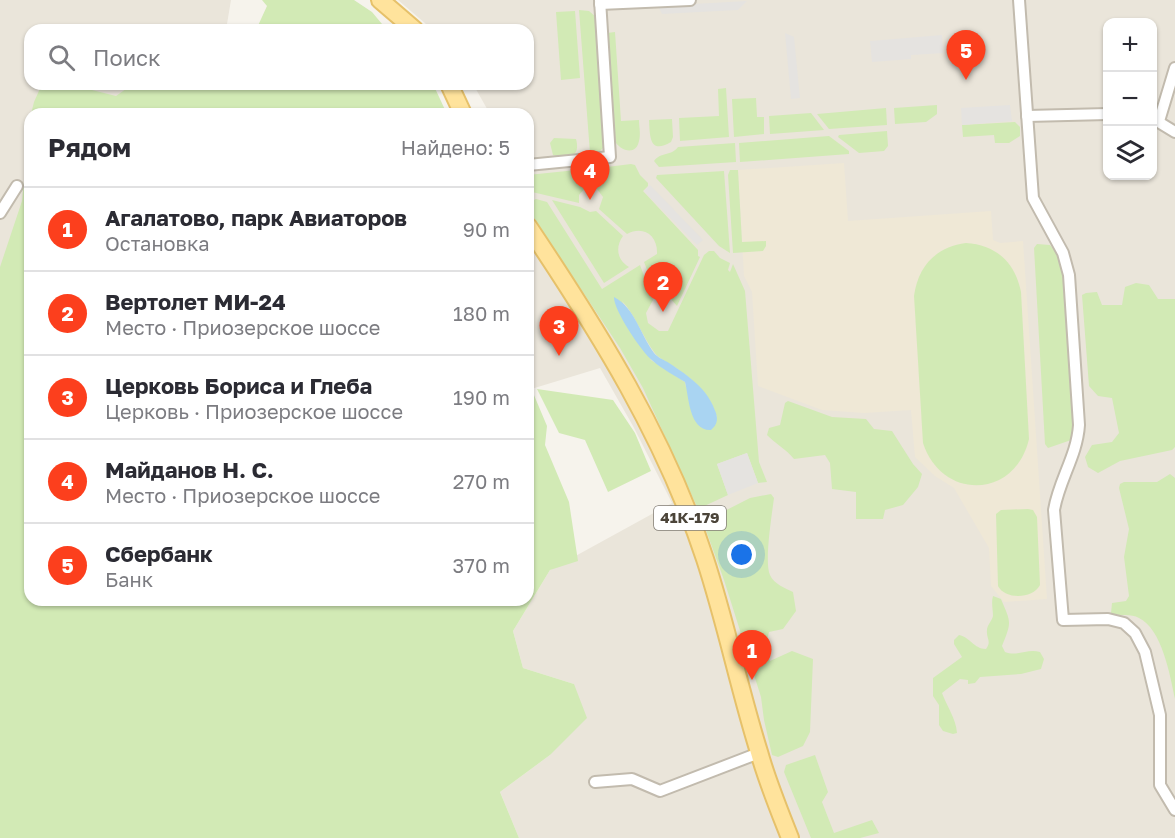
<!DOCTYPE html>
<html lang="ru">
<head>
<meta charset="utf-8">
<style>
	body { margin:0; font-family:"Golos Text",sans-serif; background:#f2f2f3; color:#2b2b33 }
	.controls { position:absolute; right:18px; top:18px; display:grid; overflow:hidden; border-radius:12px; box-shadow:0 2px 4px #0004 }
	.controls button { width:54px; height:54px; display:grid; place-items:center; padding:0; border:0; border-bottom:2px solid #e1e1e2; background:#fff; color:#2b2b33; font:30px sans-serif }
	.you { position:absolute; left:742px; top:555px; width:21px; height:21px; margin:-15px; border:4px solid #fff; border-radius:50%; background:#1a73e8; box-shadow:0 0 0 9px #1a73e833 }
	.badge { display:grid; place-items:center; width:39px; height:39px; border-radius:50%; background:#fc3f1d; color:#fff; font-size:20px; font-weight:700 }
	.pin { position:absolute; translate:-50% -50px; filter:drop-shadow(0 2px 3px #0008) }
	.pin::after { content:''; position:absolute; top:32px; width:21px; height:18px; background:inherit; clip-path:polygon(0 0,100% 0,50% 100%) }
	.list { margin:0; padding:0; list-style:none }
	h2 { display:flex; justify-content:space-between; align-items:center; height:78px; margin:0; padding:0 24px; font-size:26px }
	h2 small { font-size:20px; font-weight:400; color:#7c7c81 }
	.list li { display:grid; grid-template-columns:39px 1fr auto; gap:18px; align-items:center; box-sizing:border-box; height:84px; padding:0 24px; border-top:2px solid #e1e1e2 }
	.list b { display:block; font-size:22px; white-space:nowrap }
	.list p { margin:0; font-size:20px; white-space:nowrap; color:#7c7c81 }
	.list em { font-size:20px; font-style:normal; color:#7c7c81 }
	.icon { flex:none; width:33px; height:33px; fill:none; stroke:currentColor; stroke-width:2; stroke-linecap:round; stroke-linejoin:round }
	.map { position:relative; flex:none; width:1175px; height:838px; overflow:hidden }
	.search { position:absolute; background:#fff; box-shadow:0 2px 4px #0004; left:24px; top:24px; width:510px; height:66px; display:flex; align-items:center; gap:15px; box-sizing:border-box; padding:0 21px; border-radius:18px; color:#7c7c81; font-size:22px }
	.panel { position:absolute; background:#fff; box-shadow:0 2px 4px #0004; left:24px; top:108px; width:510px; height:498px; border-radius:18px }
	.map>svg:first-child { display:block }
	.residential { fill:#eae5da; fill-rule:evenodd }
	.education { fill:#efe8d6 }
	.green { fill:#d2eab5; fill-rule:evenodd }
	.parking { fill:#e5e3e0 }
	.water { fill:#a9d4f2 }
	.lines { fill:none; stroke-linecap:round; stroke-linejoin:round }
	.street-casing { stroke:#c2bbae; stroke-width:14 }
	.primary-casing { stroke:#e6c16a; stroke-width:20 }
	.street { stroke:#fff; stroke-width:10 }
	.primary { stroke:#ffe39c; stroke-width:16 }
	.labels { text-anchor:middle; stroke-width:4.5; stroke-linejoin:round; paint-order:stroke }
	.shield { fill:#fff; stroke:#817c74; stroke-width:1.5 }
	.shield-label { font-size:15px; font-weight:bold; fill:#4b4439 }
</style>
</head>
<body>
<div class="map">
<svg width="1175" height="838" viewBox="0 0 1175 838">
	<rect width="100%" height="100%" fill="#f6f3ec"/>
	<g class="residential">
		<path d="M0,0h231l-4,24 -33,6h-164v54h118l-24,30h-94v121l-30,39z"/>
		<path d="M398,0h777v838h-656l-19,-46 50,-37 24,-71 -51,-16 -10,-37 37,-61 122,-67 -39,-77 -33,-58 -72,22v-132l23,-15 -23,-34v-95h-38l-17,-30h55v-54h-95zM1108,22h44v154h-44z"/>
	</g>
	<path class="education" d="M844,163l4,58 143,-10 2,29 7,3 23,-2 24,358 -43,3 -13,-16 -2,-38 -35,-60 -19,-12 -20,-19 -4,-47 -47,3 -42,-3 -64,-24 -6,-94 -8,-16 -6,-106z"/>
	<g class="green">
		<path d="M262,0h92l18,12 15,18h-131l11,-24z"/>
		<path d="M579,10l10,1 8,7 8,128 -6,6 -9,1z"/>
		<path d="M575,11l5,67 -19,2 -5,-68z"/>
		<path d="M615,32l6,89 18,-1c0,7 2,14 0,21 -3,16 -20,9 -25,-1l-7,-107z"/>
		<path d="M42,84h26l48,12 17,-12h300l14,30h-416l3,-12z"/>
		<path d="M726,88l3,49 -49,4 -1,-23 40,-2 -1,-27z"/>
		<path d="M756,98l1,19h7v17l-30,3 -2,-38z"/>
		<path d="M937,105v9l-11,8 -31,2 -1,-16z"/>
		<path d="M886,108l1,17 -58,4 -12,-15z"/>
		<path d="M811,113l13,17 -54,4 -1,-18z"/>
		<path d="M672,119l1,18 -2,5c-22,13 -21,-6 -22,-22z"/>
		<path d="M1015,122l5,5v9l-11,7h-14l-1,-8 -31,2 -1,-12z"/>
		<path d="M30,123v477h498v-211l3,-1 16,38 -2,19 24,57 9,59 -28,9 -37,61 10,37 51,16 13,34 -37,37 -50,37 19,46h-519v-571l22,-66z"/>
		<path d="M887,131l1,15 -4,5 -25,2 -21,-16 1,-2z"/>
		<path d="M829,136l20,15v3l-109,8 -1,-19z"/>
		<path d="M554,138l22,1c5,18 -8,21 -23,16l-3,-12z"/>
		<path d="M735,143l1,19 -77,5 -5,-6c6,-9 18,-5 24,-14z"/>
		<path d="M631,164l4,1 5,10 8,8v3l-5,5 55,59v6l2,1 -23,49 -6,-7 -13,-2 -14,-35 13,-8c1,-19 -14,-29 -30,-20l-28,-25 4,-12 -6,-8 -6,-2v-18z"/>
		<path d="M586,169v18l-7,8v8l-47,-11 -4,-6v-11z"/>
		<path d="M730,170h8l4,72 24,-1v5l-3,5 -30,2 -5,-78z"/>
		<path d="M724,171l6,82 -11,-7 -63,-68 1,-3z"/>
		<path d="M528,199l2,3 6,-3 11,3 55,87 38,-24 13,35 -7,13 2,10 11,8h9l36,-76 5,-4h5l6,7 10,5 -2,7 2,2 3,-8 12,27 14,171 8,20 -9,1 -11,-30 -30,11 11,31 -30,14 -55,-121 -23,-40 -92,-139zM622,301c12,12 21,36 32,51 4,6 13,10 19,14 21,14 36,26 44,51l-31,-30 -1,-5 -34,-22z"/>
		<path d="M552,200l28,7 10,5 6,-1 27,25c-8,11 -6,24 6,31l-25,16z"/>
		<path d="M966,243c30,2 49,19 55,49l8,147c-14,60 -87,62 -106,4l-9,-147c4,-30 22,-49 52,-53z"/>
		<path d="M1037,244l13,1 8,10 6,14 12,157 -2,13 -26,9 -3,-4 -11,-196z"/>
		<path d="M1136,283l13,2 9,14h17v148l-3,3 -52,11 -22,12 -10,-6 -3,-10 7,-12 20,-3 7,-9 -7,-35 -14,-2 -9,-10 -7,-91 4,-2 11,-1 5,13h20l3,-18z"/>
		<path d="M537,389l76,11 22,33 16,38 -43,21 -23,-52 -26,-7z"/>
		<path d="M788,401l44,16 34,2 8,10 18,2 21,33 9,10 -4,13 -15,18 -18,5 -2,9h-27v-27l-24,-3 -2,-26 -5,-8 -31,4c-8,-10 -18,-15 -27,-24l2,-7 11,-3 5,-22z"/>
		<path d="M1170,474l5,4v221c-5,-24 -13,-70 -36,-81 -8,-5 -19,-1 -28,-5l1,-10 14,-2 3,-5 -5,-39 5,-28 -10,-41 1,-4 4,-2h33z"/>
		<path d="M771,494l3,4c-2,16 -10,64 -4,77 4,9 15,13 23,17l3,19 -13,18 -14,3 -4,17 5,12 22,-10 21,8 -3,73 -7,14 -25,11 -6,-2 -8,-35 -3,-23 -37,-117 -21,-58 47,-24z"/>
		<path d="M1028,509l5,1 4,7 3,68c-7,14 -35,15 -42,1l-2,-72 5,-4z"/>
		<path d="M993,596l8,3c10,24 11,22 1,47l3,6c12,5 23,-4 35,0l4,7 -3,10 -20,5 -41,3 -5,6 -7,1v-4l-8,-1 -18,14c5,14 14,25 15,40l-4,1 -10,-3 -4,-6v-20l-6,-9v-18l29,-21 -8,-13v-4l5,-5c11,2 15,14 27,14 6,-8 0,-10 1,-19 0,-5 5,-9 6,-14 0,-7 -2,-13 0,-20z"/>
		<path d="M815,755l13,37 -6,10 12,31 38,-13 7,13 -19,5h-49l-27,-66 2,-7z"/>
	</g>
	<g class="parking">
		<path d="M747,1l-9,9 -76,4 -4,-8z"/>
		<path d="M785,33l9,4 6,61 -9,1z"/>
		<path d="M942,35l1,18 -32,2v4l-39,3 -2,-21z"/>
		<path d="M1010,105l2,16 -50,4 -1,-17z"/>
		<path d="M650,185l53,55 -6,5 -53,-54z"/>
		<path d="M747,453l11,30 -30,12 -11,-31z"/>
	</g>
	<path class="water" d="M614,297c21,11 26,37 40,56 3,4 10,7 15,10 21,14 39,26 47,50 2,7 1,12 -5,17 -22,1 -22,-33 -26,-48 -11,-7 -23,-13 -32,-21 -11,-8 -40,-52 -39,-64z"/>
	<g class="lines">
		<g class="street-casing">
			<g id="street">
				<path d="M1019,0l14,198 30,55 6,22 10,150c-2,31 -20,55 -25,85l9,110 45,-1 16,4 11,10 10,19 15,63v70l15,25"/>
				<path d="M600,4l90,-4"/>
				<path d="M1027,116l81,-2"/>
				<path d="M1152,118l23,14"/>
				<path d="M1159,121l16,-53"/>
				<path d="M528,165l82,-8 -10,-157"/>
				<path d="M0,213l17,-27"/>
				<path d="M595,782l37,-3 28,12 99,-38"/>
			</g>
		</g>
		<g class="primary-casing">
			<g id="primary">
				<path d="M380,0l35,30"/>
				<path d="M449,84l14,30"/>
				<path d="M528,226c71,106 137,211 177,333 21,64 34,129 54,193 8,29 20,58 31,86"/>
			</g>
		</g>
		<use href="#street" class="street"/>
		<use href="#primary" class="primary"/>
	</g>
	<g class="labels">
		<rect class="shield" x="654" y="506" width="72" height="24" rx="4.5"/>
		<g class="shield-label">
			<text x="690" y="523">41К-179</text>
		</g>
	</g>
</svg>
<div class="controls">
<button>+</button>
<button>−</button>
<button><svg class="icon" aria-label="layers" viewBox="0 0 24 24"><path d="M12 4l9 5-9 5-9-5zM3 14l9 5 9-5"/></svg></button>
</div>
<div class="you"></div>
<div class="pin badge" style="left:752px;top:680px">1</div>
<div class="pin badge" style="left:663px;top:312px">2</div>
<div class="pin badge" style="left:559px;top:356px">3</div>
<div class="pin badge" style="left:590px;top:200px">4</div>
<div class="pin badge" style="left:966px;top:80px">5</div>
<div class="search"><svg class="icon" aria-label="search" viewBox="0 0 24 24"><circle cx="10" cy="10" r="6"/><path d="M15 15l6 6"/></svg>Поиск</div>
<section class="panel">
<h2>Рядом<small>Найдено: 5</small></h2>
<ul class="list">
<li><span class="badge">1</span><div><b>Агалатово, парк Авиаторов</b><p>Остановка</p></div><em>90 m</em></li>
<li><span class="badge">2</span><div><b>Вертолет МИ-24</b><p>Место · Приозерское шоссе</p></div><em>180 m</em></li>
<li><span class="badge">3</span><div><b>Церковь Бориса и Глеба</b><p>Церковь · Приозерское шоссе</p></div><em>190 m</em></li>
<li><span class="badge">4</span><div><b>Майданов Н. С.</b><p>Место · Приозерское шоссе</p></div><em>270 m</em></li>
<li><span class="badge">5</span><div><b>Сбербанк</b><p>Банк</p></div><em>370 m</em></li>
</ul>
</section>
</div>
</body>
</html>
